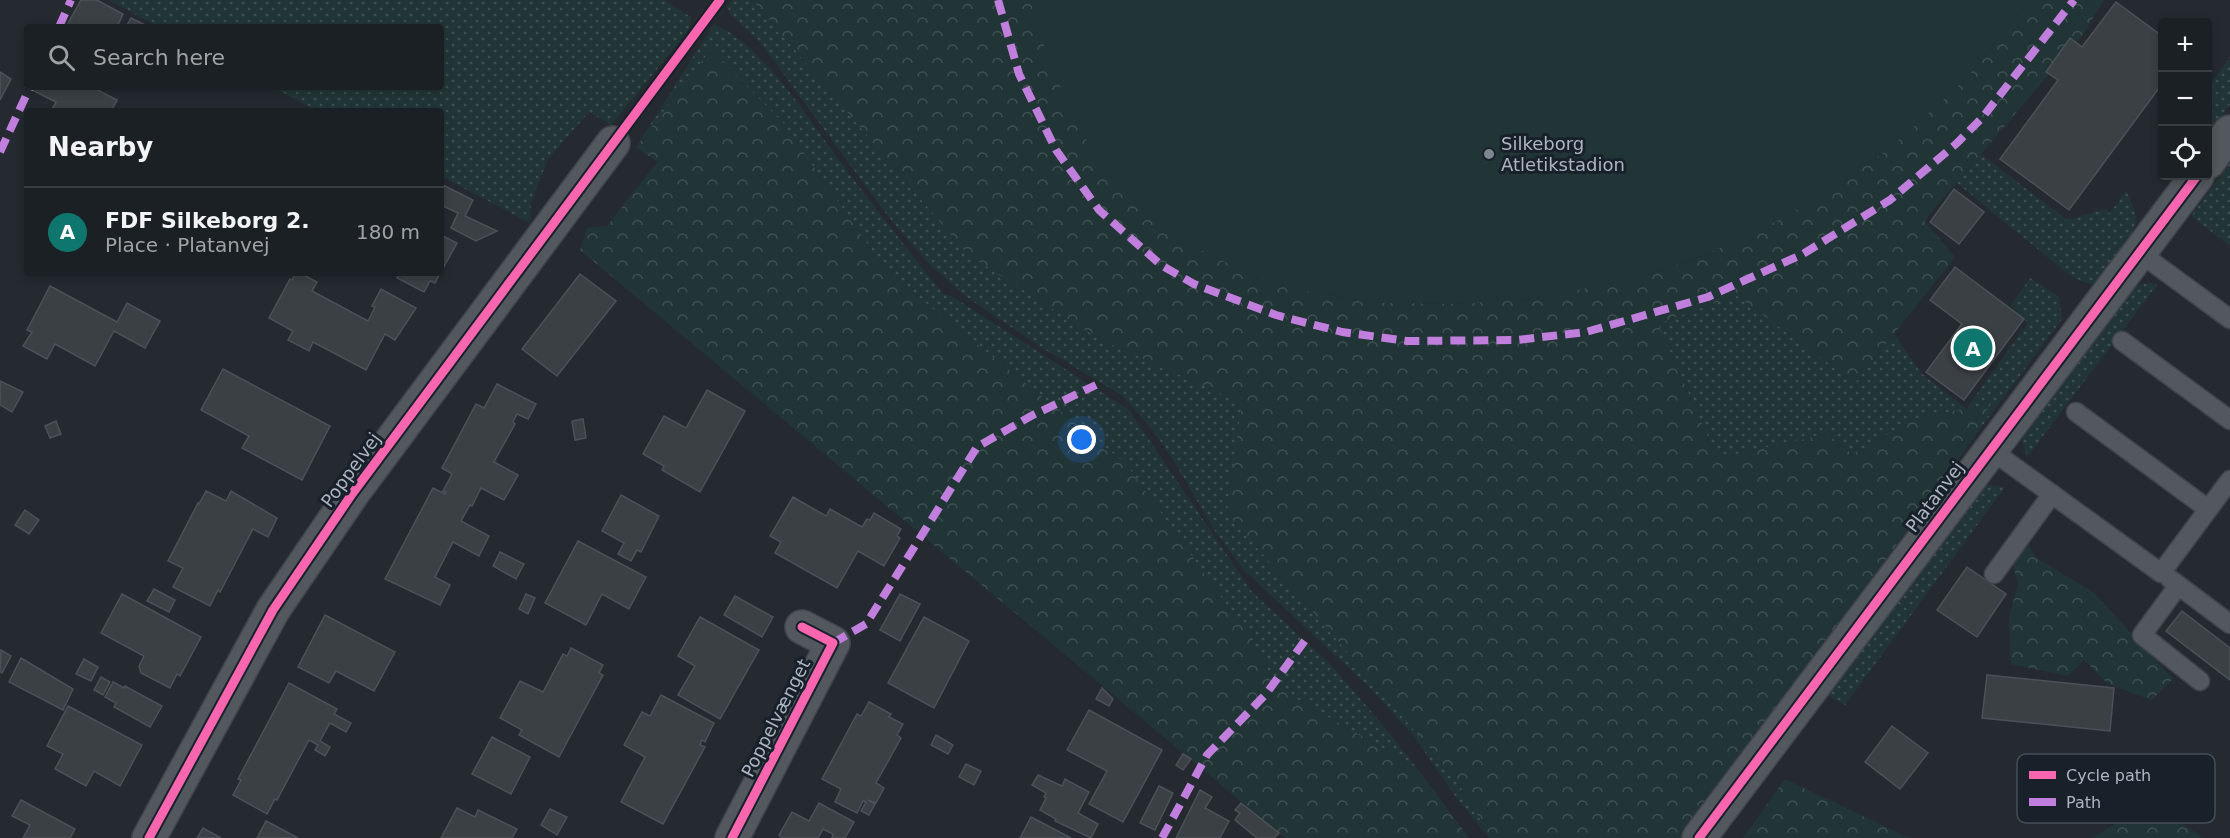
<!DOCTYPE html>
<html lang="en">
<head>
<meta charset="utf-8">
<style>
	body { margin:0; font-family:"DejaVu Sans",sans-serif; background:#24282c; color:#f1f3f6 }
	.controls { position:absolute; right:18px; top:18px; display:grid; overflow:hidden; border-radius:6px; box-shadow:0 3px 9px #0003 }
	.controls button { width:54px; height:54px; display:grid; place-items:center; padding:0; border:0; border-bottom:2px solid #393e41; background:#1b2024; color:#f1f3f6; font:30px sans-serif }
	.you { position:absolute; left:1082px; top:440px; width:21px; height:21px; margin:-15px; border:4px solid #fff; border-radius:50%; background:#1a73e8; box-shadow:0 0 0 9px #1a73e833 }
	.badge { display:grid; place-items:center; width:39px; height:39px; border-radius:50%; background:#0f766e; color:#fff; font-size:20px; font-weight:700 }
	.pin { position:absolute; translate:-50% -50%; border:3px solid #fff; box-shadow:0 2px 6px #0006 }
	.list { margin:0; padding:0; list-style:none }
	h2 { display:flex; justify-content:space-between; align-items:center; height:78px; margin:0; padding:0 24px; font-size:26px }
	h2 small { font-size:20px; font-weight:400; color:#a0a3a6 }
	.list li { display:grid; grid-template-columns:39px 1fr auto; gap:18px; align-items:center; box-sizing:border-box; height:90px; padding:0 24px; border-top:2px solid #393e41 }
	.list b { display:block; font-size:22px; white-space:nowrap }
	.list p { margin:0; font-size:20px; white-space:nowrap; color:#a0a3a6 }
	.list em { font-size:20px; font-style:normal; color:#a0a3a6 }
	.icon { flex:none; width:33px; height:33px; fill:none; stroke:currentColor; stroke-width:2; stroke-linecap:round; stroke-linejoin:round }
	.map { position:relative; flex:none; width:2230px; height:838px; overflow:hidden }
	.search { position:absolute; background:#1b2024; box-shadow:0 3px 9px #0003; left:24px; top:24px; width:420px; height:66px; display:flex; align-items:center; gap:15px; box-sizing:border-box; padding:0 21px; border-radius:6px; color:#a0a3a6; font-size:22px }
	.panel { position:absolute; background:#1b2024; box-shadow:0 3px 9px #0003; left:24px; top:108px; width:420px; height:168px; border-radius:6px }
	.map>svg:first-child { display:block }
	.grass { fill:url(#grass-dots) }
	.forest { fill:url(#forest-crowns) }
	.garden { fill:#223536 }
	.building { fill:#3b4045; stroke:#4b5158; stroke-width:1.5 }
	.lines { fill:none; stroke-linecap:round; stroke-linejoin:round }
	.lane-casing { stroke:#404449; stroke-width:21 }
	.street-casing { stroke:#404449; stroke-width:36 }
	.lane { stroke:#53585e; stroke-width:18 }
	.street { stroke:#53585e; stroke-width:33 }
	.quiet { stroke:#c07fdc; stroke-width:8; stroke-dasharray:15 8; stroke-linecap:butt }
	.cycleway-casing { stroke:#182129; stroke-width:13 }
	.cycleway { stroke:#f766af; stroke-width:9 }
	.poi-dot { fill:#7c8590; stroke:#182129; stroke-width:2 }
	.labels { text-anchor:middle; stroke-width:6; stroke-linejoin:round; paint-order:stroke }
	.poi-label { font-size:18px; fill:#acb6c3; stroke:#182129; text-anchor:start }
	.street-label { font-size:18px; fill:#acb6c3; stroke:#182129 }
	.key { fill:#182129; stroke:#444e57; stroke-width:1.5 }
	.key-label { font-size:16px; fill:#acb6c3 }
</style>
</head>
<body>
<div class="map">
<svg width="2230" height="838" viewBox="0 0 2230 838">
	<defs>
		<pattern id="grass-dots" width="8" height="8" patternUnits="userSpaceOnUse" patternTransform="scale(1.5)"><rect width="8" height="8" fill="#223536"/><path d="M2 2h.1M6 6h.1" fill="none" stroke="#3f5051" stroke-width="1.8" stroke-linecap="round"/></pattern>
		<pattern id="forest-crowns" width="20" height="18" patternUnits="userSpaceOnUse" patternTransform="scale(1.5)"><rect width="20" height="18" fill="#223536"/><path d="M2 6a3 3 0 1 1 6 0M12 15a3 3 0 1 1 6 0" fill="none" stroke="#3f5051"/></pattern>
	</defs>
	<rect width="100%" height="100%" fill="#242a30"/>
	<g class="grass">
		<path d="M108,0h555l28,17 -2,13 -78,95 -22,-13 -41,47 -17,43 -1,21 -89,-47v-65h-123l-46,-24h169v-60h-282z"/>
		<path d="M732,0h26l-2,4 93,110 250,225 144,64 -17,110c55,61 108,123 161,186 36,42 81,88 102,139l-36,-45 -40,-58 -44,-48 -125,-117 -29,-39 -42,-71 -18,-27 -32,-37 -84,-50 -75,-51 -38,-34 -39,-46 -128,-174 -28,-26 -4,-9z"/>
		<path d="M714,24c49,21 96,97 128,140 33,44 67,87 101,130l10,3 176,113 123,182 79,73 52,60 34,43 -139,-80 -29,-52 -123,-172 -239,-192 -104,-149 -72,-73 -75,97z"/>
		<path d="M2230,57v47l-22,30v-47z"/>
		<path d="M1981,154l86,66 39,-11 3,5 17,-23c4,8 9,17 10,26 0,21 -29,51 -42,68l-13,-4 -14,-8 -110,-90z"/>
		<path d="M2230,163v83l-39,-30z"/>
		<path d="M2030,278l29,19 3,22 -85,114 12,-29 -76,15 -60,36 -26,-21 -110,24 -59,-134 78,-29 119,88 39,-49 27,39 45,36 62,-86 -17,-18z"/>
		<path d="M2150,283l7,2 -130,172 -6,-21 113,-150z"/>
		<path d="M1983,484l22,3 -160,218 -18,-10z"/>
	</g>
	<g class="forest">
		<path d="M758,0h273l4,22 114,193 29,23 71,36 51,16 69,12 80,2 82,-5 106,-21 71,-24 258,-175 64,-79h74l-20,33 -160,188 31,36 -100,126 -119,-88 -78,29 59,134 110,-24 26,21 60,-36 76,-15 -12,29 -292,405h-196c-21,-51 -66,-97 -102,-139 -53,-63 -106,-125 -161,-186l16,-110 -143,-64 -132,-85 -212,-251z"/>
		<path d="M711,49l72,74 104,149 239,192 123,172 29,52 139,80 52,70h-184l-705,-588 7,-22 20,-2 50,-64 -21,-15z"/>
		<path d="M2028,544l7,13 59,36 79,86 -21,21 -44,-16 -24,-24 -16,16 -57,-12 -2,-46 9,-34 -7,-27z"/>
		<path d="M1785,779l124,59h-166z"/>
		<path d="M2151,803l52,35h-111z"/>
	</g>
	<path class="garden" d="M1031,0h999l-64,79 -77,70 -68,47 -51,29 -63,29 -70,24 -106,21 -82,5 -80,-2 -69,-12 -51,-16 -71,-36 -29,-23 -51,-56 -27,-45 -36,-92z"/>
	<g class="building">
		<path d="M81,0h16l26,14 -6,13h-51z"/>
		<path d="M2116,2l46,34v48l-93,126 -69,-51 58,-79 -12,-8 24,-34 12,9z"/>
		<path d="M131,18l18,9h-23z"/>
		<path d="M0,72l11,7 -11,21z"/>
		<path d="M33,87h59l25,13 -6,11h-60l5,-9 -24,-12z"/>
		<path d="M441,184l32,16 -8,16 32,15 -21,10 -25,-13 7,-15 -17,-8z"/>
		<path d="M1954,189l30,23 -25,32 -29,-22z"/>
		<path d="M441,235l16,8 -16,29z"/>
		<path d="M1955,267l69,52 -60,81 -38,-28 36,-48 -32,-24z"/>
		<path d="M296,273h4l17,9 -5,9 56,30 7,-14 -3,-1 9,-17 35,19 -21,32 -10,-6 -19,36 -53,-28 -4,9 -21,-11 5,-9 -24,-13 21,-39 2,1z"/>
		<path d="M399,273h41l-5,10 -5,-2 -6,11 -27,-14z"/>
		<path d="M580,274l36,27 -59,75 -35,-27z"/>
		<path d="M50,286l67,36 10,-19 33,18 -15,27 -31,-17 -19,35 -40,-22 -8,15 -24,-13 9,-14 -5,-2z"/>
		<path d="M223,369l107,57 -28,54 -60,-32 7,-12 -48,-26z"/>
		<path d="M0,381l23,11 -11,20 -12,-7z"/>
		<path d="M497,384l39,20 -8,15 -11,-5 -4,8 2,2 -21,38 24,13 -14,25 -23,-12 -9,18 -2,-1 -9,16 28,15 -10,20 -26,-14 -18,35 15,8 -10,20 -55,-26 48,-91 12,6 1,-2 -3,-1 9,-17 -10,-6 34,-64 8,4z"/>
		<path d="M707,390l38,21 -45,81 -38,-22 2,-4 -21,-12 21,-38 22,12z"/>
		<path d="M583,419l3,19 -11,2 -3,-19z"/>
		<path d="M56,421l5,13 -11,4 -5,-12z"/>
		<path d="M206,491l20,10 5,-10 46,27 -9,19 -15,-8 -33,63 -2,-2 -8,16 -37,-19 10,-19 -15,-7 30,-58 1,1z"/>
		<path d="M621,495l38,21 -18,36 -4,-2 -6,11 -13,-7 6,-11 -22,-12z"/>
		<path d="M793,497l33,19 4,-7 32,18 5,-8 3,1 4,-7 27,16 -4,7 3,2 -16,28 -26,-15 -21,37 -62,-35 6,-11 -11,-6z"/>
		<path d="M25,510l14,10 -10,14 -14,-9z"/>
		<path d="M578,541l68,36 -17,32 -27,-15 -16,31 -41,-22z"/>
		<path d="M500,552l24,12 -8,15 -23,-13z"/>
		<path d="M1967,567l39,27 -29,43 -40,-27z"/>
		<path d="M154,589l21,11 -6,12 -22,-11z"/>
		<path d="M122,594l79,43 -21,39 -3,-2 -7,14 -29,-15 -2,-7 5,-10 -43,-23z"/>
		<path d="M526,594l9,4 -7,16 -9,-5z"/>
		<path d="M900,594l20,10 -20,37 -20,-11z"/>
		<path d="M735,596l38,21 -11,20 -38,-22z"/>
		<path d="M2182,611l48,37v32l-64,-49z"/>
		<path d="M325,615l70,37 -21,39 -38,-20 -7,12 -31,-16z"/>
		<path d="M700,617l59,33 -39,69 -42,-24 17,-29 -17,-10z"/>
		<path d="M924,617l45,24 -35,67 -46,-25z"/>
		<path d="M571,648l32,17 -4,8 4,2 -44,82 -40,-22 3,-5 -22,-12 20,-37 23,11 20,-38 4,2z"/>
		<path d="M1,650l10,6 -9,17 -2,-1z"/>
		<path d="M21,658l52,31 -10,21 -54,-28z"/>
		<path d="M84,659l14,8 -7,14 -15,-7z"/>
		<path d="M1987,675l127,13 -4,43 -128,-13z"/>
		<path d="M101,677l9,5 -7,13 -9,-5z"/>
		<path d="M113,682l11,6 1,-2 37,20 -12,21 -36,-20 2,-4 -11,-6z"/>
		<path d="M289,683l48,26 -3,5 17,9 -5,9 -16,-9 -10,18 10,6 -5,9 -10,-6 3,-5 -9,-5 -32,60 -2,-1 -8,15 -34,-19 8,-15 -3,-1z"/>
		<path d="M1102,688l11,11 -4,7 -13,-7z"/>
		<path d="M661,695l53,28 -9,19 -3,-2 -2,5 5,2 -42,77 -42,-22 24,-45 -21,-12 18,-33 8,4z"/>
		<path d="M869,702l22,12 -2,3 14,7 -6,11 4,3 -25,45 8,5 -8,15 -8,-3 7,4 -6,11 -8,-4 5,-9 -3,-1 -6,12 -22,-11 6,-13 -19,-10 35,-65 4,2z"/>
		<path d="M68,706l74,39 -22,41 -26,-15 -8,15 -31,-17 8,-15 -16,-8z"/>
		<path d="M1089,710l73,40 -39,72 -34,-18 18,-33 -40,-21z"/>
		<path d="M1892,726l36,27 -28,36 -35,-27z"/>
		<path d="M936,735l17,10 -5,9 -17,-9z"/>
		<path d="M492,737l38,20 -19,37 -39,-20z"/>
		<path d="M1183,754l8,5 -8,11 -7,-5z"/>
		<path d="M966,764l15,7 -7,14 -15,-8z"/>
		<path d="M1038,775l24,11 3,-7 24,13 -11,21 20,11 -7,14 -36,-17 1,-2 -16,-9 6,-12 -2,-1 2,-4 -14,-8z"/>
		<path d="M1159,786l14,7 -18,37 -15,-7z"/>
		<path d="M1200,790l12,7 -7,11 24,13 -9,17h-44z"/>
		<path d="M21,800l54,29 -5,9h-47l7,-13 -18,-9z"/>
		<path d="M819,803l35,19 -9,16h-13l1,-4 -10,-5 -5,9h-36l-3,-3 13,-23 17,9z"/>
		<path d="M1241,803l38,30 -5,5h-17l-22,-18 5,-7 -5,-3z"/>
		<path d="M457,808l18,9 3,-7 39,19 -5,9h-71z"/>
		<path d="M550,809l17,8 -10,18 -16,-10z"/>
		<path d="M1031,817l40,21h-51z"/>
		<path d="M266,821l32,17h-41z"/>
		<path d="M203,828l18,10h-24z"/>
	</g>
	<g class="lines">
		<g class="lane-casing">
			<g id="lane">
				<path d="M2140,253l90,66"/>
				<path d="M2122,341l108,79"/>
				<path d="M2076,412l132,97"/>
				<path d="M1991,450l170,123 69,-93"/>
				<path d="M1994,574l58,-80"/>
				<path d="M2170,579l60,45"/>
				<path d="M2178,586l-36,49 58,46"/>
			</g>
		</g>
		<g class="street-casing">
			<g id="street">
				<path d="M2208,162l22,-30"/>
				<path d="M149,838l124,-228 79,-116 261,-351"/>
				<path d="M732,838l101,-195 -31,-16"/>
				<path d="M1699,838l498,-662"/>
			</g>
		</g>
		<use href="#lane" class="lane"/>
		<use href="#street" class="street"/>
		<g class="quiet">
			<path d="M998,0l21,74 37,76 43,60 62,55 33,19 82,31 66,17 65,9 110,-1 69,-8 122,-35 95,-43 87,-54 66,-56 26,-26 92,-118"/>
			<path d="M59,27l12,-27"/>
			<path d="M0,152l30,-65"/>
			<path d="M833,643l33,-19 111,-177 54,-31 65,-31"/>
			<path d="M1162,838l45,-83 59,-61 43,-59"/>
		</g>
		<g class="cycleway-casing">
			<g id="cycleway">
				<path d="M149,838l124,-228 79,-116 368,-494"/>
				<path d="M732,838l101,-195 -31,-16"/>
				<path d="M1699,838l498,-662"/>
			</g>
		</g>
		<use href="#cycleway" class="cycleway"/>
	</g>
	<circle class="poi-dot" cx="1489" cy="154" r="6"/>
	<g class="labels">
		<g class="poi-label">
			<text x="1501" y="150">Silkeborg<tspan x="1501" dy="21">Atletikstadion</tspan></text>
		</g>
		<g class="street-label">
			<text transform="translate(351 470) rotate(-54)" y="6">Poppelvej</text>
			<text transform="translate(1935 497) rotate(-53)" y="6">Platanvej</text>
			<text transform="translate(776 718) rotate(-63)" y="6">Poppelvænget</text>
		</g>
	</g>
	<rect x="2017" y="754" width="198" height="69" rx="9" class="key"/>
	<rect x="2029" y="771" width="27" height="8" fill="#f766af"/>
	<rect x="2029" y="798" width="27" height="8" fill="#c07fdc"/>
	<g class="key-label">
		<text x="2066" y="781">Cycle path</text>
		<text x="2066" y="808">Path</text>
	</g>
</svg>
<div class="controls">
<button>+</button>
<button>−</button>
<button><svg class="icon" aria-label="locate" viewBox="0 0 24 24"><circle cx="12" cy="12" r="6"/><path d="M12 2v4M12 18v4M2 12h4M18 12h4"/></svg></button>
</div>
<div class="you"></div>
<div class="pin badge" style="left:1973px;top:348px">A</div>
<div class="search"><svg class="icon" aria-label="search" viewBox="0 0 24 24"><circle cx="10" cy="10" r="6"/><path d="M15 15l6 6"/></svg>Search here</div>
<section class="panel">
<h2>Nearby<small></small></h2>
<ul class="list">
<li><span class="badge">A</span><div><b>FDF Silkeborg 2.</b><p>Place · Platanvej</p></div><em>180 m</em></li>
</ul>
</section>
</div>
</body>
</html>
